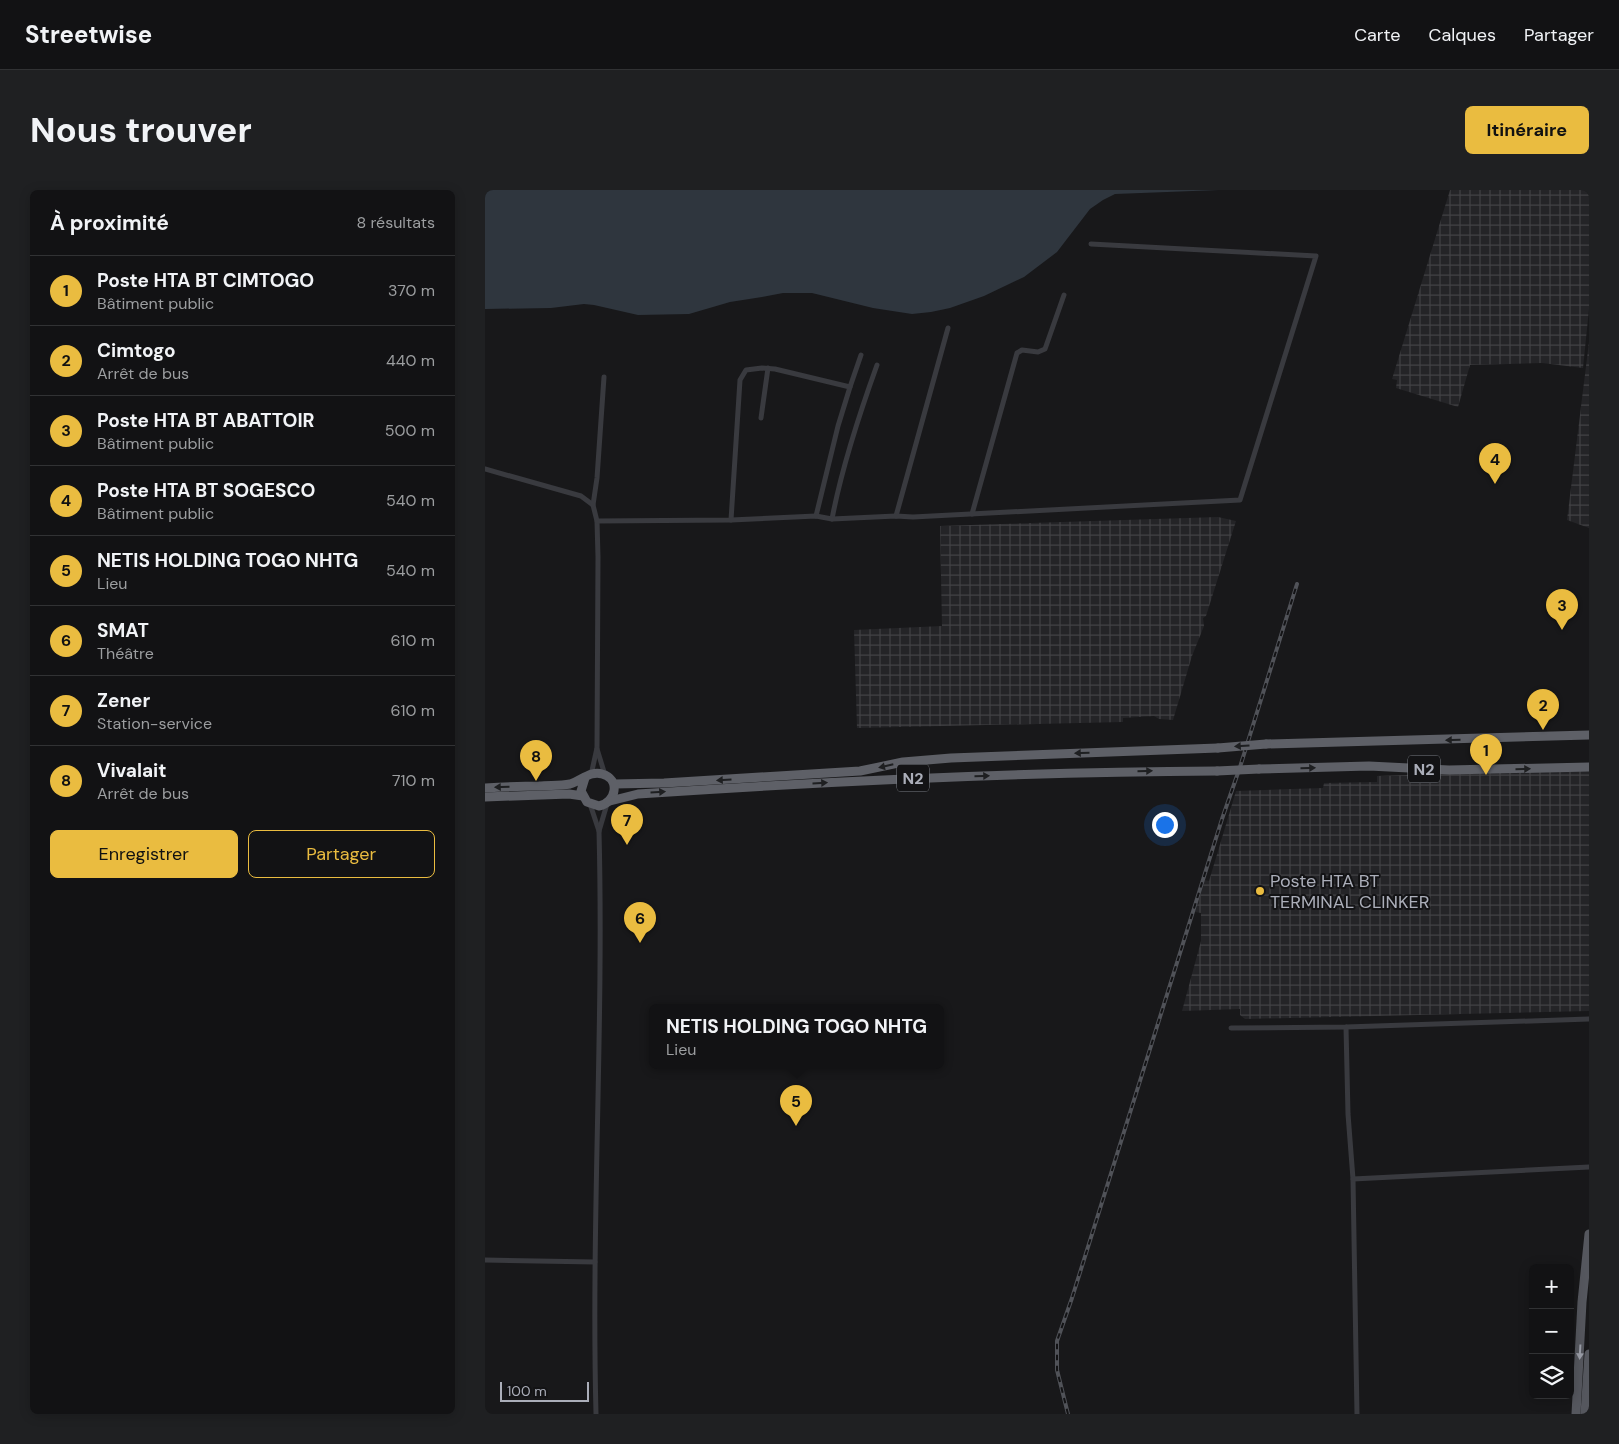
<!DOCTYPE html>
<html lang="fr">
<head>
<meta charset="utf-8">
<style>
	body { margin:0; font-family:"DM Sans",sans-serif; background:#1f2022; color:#f1f3f6 }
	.controls { position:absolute; right:15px; bottom:15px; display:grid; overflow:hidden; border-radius:8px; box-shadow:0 2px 12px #0003 }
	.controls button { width:45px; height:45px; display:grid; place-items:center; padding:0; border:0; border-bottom:1px solid #313234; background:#121214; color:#f1f3f6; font:25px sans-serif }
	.scale { position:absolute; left:15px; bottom:12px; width:89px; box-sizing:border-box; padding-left:5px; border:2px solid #abaeb9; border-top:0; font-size:14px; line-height:18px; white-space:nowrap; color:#abaeb9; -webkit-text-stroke:4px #131315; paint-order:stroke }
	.you { position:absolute; left:679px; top:634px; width:18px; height:18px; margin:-12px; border:4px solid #fff; border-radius:50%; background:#1a73e8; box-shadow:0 0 0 8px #1a73e833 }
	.badge { display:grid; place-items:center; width:32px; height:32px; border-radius:50%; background:#eabc40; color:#111; font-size:16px; font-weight:700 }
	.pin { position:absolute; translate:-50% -41px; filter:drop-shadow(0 1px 2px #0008) }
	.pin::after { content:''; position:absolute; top:26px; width:18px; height:15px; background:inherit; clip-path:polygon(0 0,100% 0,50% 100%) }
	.popup { position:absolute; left:164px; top:814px; width:295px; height:65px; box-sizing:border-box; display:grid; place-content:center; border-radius:8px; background:#121214; filter:drop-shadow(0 1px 4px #0005); font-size:16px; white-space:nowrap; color:#9c9ea0 }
	.popup b { font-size:19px; color:#f1f3f6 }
	.popup::after { content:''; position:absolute; left:50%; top:100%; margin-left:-10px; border:10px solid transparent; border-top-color:#121214 }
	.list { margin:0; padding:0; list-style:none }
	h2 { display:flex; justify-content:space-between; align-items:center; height:65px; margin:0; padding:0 20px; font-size:21px }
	h2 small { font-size:16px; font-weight:400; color:#9c9ea0 }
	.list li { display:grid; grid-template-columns:32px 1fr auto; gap:15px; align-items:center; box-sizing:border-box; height:70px; padding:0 20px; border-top:1px solid #313234 }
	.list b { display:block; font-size:19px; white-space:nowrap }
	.list p { margin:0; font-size:16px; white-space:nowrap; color:#9c9ea0 }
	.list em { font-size:16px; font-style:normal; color:#9c9ea0 }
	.actions { display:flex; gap:10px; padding:15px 20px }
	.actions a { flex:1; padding:11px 0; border:1px solid #eabc40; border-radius:8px; text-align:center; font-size:18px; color:#eabc40 }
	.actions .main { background:#eabc40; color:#111 }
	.icon { flex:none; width:28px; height:28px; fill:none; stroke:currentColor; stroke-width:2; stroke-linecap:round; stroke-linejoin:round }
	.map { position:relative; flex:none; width:1104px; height:1224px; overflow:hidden; border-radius:8px }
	header { display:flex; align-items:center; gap:30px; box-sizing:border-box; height:70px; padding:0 25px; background:#121214; border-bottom:1px solid #313234 }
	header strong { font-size:24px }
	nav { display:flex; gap:28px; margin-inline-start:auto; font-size:18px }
	.intro { display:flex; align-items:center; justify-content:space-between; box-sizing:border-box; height:120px; padding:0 30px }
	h1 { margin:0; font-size:35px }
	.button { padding:12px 22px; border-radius:8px; background:#eabc40; color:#111; font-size:18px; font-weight:700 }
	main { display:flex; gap:30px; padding:0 30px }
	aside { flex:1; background:#121214; border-radius:8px; box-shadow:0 2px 12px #0003 }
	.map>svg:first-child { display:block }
	.industrial { fill:url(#industrial-grid) }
	.water { fill:#2f363e }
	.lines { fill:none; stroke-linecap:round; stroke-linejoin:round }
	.minor { stroke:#393a3f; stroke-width:5 }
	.primary { stroke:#55575e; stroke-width:9 }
	.trunk { stroke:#5e6067; stroke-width:9 }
	.rail-casing { stroke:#505258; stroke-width:4 }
	.rail { stroke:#131315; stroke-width:2; stroke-dasharray:5.5; stroke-linecap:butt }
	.trunk-bridge { stroke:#5e6067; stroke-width:9 }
	.oneway { fill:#1e1f21 }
	.oneway2 { fill:#9a9da7 }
	.poi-dot { fill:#eabc40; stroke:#131315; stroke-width:2 }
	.labels { text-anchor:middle; stroke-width:4; stroke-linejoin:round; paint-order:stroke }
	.shield { fill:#131315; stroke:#7d8088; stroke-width:1 }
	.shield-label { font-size:16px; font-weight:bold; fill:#abaeb9 }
	.poi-label { font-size:18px; fill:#abaeb9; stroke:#131315; text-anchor:start }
</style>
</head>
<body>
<header>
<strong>Streetwise</strong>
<nav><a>Carte</a><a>Calques</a><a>Partager</a></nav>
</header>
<div class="intro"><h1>Nous trouver</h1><a class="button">Itinéraire</a></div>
<main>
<aside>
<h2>À proximité<small>8 résultats</small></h2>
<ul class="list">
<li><span class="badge">1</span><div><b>Poste HTA BT CIMTOGO</b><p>Bâtiment public</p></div><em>370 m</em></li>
<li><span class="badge">2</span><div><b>Cimtogo</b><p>Arrêt de bus</p></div><em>440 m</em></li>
<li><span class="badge">3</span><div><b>Poste HTA BT ABATTOIR</b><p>Bâtiment public</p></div><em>500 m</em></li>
<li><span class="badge">4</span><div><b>Poste HTA BT SOGESCO</b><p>Bâtiment public</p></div><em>540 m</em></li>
<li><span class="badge">5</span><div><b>NETIS HOLDING TOGO NHTG</b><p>Lieu</p></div><em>540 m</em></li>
<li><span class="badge">6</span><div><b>SMAT</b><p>Théâtre</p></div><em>610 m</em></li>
<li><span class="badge">7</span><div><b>Zener</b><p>Station-service</p></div><em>610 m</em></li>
<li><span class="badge">8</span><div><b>Vivalait</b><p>Arrêt de bus</p></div><em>710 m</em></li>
</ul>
<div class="actions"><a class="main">Enregistrer</a><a>Partager</a></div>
</aside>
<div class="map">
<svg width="1104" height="1224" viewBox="0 0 1104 1224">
	<defs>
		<pattern id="industrial-grid" width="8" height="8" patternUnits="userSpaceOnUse" patternTransform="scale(1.25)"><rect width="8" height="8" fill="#242427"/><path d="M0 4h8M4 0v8" fill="none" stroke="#414144"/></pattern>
	</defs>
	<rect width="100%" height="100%" fill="#18181a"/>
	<g class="industrial">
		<path d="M965,0h139v119l-6,59 -41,-5 -72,2 -12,42 -62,-19 1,-8 -5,-1z"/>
		<path d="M1104,152v186l-22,-8z"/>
		<path d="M733,327l18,4 -30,95 -3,2 1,8 -12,30 -19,64 -14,-1 -5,-3 -31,2v4l-266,6 -3,-98 88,-4 -2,-100z"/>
		<path d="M1104,579v242l-344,8 -5,-4v-6l-58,2 19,-70v-28l-6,-1 10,-32 4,1 27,-90 87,-3 1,-5 53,-1v-6z"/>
	</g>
	<path class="water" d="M0,0h734l-104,4 -12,6 -13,9 -33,43 -33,25 -40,19 -34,12 -19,4 -19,2 -39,-6 -61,-15h-29l-21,4 -32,5 -41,12 -51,1 -44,-10 -10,-1 -33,4 -66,1z"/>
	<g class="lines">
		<g class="minor">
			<path d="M276,228l7,-50"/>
			<path d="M0,279l96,27 12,9 4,16 1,36 -1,191 -6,27"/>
			<path d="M108,315l4,-27 7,-101"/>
			<path d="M487,324l45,-161 5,-3 16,2 7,-3 19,-54"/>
			<path d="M331,326l22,-90 12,-39"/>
			<path d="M411,326l52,-188"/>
			<path d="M347,329c10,-53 27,-104 45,-154"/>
			<path d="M246,330l9,-140 6,-10 16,-2 13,1 75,18 11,-32"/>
			<path d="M112,331l134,-1 85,-4 16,3 64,-3 17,1 327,-17 76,-244 -225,-12"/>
			<path d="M112,559l8,26"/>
			<path d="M105,614l9,27"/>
			<path d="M861,837l2,87 5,65 4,235"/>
			<path d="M746,838l115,-1 243,-8"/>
			<path d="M868,989l236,-12"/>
			<path d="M0,1070l110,2"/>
			<path d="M111,1224c-5,-194 8,-388 3,-583l8,-27"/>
		</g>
		<g class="primary">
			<path d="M1091,1224l6,-112 7,-68"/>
			<path d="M1100,1224l4,-60"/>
		</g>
		<g class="trunk">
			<path d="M781,554l323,-9"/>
			<path d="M774,579l110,-3 80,4 140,-3"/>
			<path d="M129,594l50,-1 196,-12 43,-9 48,-4 267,-10"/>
			<path d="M0,598c18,-1 36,-2 54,-2 10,-1 21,0 31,-2 11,-3 21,-14 32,-10 19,5 14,29 -3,32l-12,-4 -6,-11 4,-13"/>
			<path d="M0,607l84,-3 14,2"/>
			<path d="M125,611l28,-7c193,-13 386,-22 579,-23"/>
		</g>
		<g class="rail-casing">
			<path id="rail" d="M583,1224l-11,-44v-29l15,-43 150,-479 18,-52 57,-183"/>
		</g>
		<use href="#rail" class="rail"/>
		<g class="trunk-bridge">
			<path d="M733,558l48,-4"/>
			<path d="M732,581l42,-2"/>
		</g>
	</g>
	<defs><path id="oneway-solid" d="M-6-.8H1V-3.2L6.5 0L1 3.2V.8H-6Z" transform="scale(1.25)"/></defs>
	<g class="oneway">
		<use href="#oneway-solid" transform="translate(968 550) rotate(179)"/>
		<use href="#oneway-solid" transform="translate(757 556) rotate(176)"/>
		<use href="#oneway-solid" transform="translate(597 563) rotate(178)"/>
		<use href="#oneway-solid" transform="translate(401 576) rotate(167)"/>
		<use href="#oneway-solid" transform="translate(823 578) rotate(-2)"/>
		<use href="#oneway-solid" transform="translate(1038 579) rotate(-1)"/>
		<use href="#oneway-solid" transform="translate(660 581) rotate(-1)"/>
		<use href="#oneway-solid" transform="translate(497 586) rotate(-2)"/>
		<use href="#oneway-solid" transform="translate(239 590) rotate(177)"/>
		<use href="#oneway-solid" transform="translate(335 593) rotate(-3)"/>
		<use href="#oneway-solid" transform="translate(17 597) rotate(178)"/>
		<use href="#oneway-solid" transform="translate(173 602) rotate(-4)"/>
	</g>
	<use class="oneway2" href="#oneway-solid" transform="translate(1095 1162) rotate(93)"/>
	<circle class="poi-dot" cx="775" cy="701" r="5"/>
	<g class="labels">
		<g class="shield">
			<rect x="923" y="565.5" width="32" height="27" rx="4"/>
			<rect x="412" y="574.5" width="32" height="27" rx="4"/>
		</g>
		<g class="shield-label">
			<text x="939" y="585">N2</text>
			<text x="428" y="594">N2</text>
		</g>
		<g class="poi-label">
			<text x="785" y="697">Poste HTA BT<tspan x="785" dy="21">TERMINAL CLINKER</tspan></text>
		</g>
	</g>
</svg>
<div class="controls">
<button>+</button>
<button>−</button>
<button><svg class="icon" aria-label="layers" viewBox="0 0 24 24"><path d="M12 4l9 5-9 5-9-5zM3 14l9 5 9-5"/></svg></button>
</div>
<div class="scale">100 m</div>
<div class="you"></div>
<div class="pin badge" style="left:1001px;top:585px">1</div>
<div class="pin badge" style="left:1058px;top:540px">2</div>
<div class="pin badge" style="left:1077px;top:440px">3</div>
<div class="pin badge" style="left:1010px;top:294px">4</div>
<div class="pin badge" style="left:311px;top:936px">5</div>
<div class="popup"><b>NETIS HOLDING TOGO NHTG</b>Lieu</div>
<div class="pin badge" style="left:155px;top:753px">6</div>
<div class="pin badge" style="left:142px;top:655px">7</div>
<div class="pin badge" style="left:51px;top:591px">8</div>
</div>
</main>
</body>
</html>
